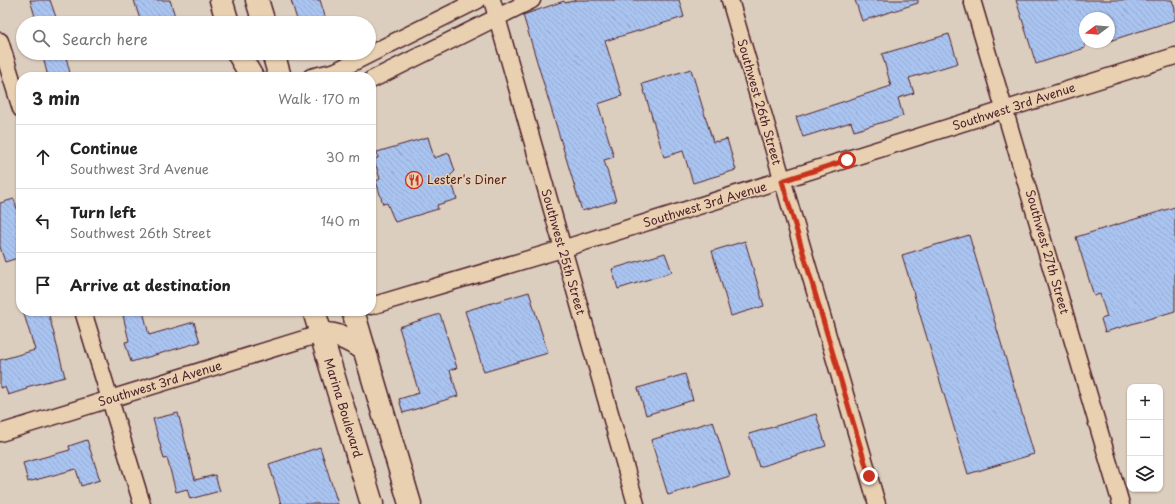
<!DOCTYPE html>
<html lang="en">
<head>
<meta charset="utf-8">
<style>
	body { margin:0; font-family:"Playpen Sans",sans-serif; background:#f6f6f6; color:#222 }
	.controls { position:absolute; right:12px; bottom:12px; display:grid; overflow:hidden; border-radius:8px; box-shadow:0 1px 3px #0004 }
	.controls button { width:36px; height:36px; display:grid; place-items:center; padding:0; border:0; border-bottom:1px solid #e0e0e0; background:#fff; color:#222; font:20px sans-serif }
	.compass { position:absolute; left:1079px; top:12px; width:36px; height:36px; border-radius:50%; background:#fff; box-shadow:0 1px 3px #0004; rotate:254deg }
	.stop { position:absolute; width:12px; height:12px; margin:-9px; border:3px solid #c8321e; border-radius:50%; background:#fff }
	.stop.end { background:#c8321e; border-color:#fff; box-shadow:0 1px 4px #0008 }
	.list { margin:0; padding:0; list-style:none }
	h2 { display:flex; justify-content:space-between; align-items:center; height:52px; margin:0; padding:0 16px; font-size:17px }
	h2 small { font-size:13px; font-weight:400; color:#767676 }
	.list li { display:grid; grid-template-columns:26px 1fr auto; gap:12px; align-items:center; box-sizing:border-box; height:64px; padding:0 16px; border-top:1px solid #e0e0e0 }
	.list b { display:block; font-size:15px; white-space:nowrap }
	.list p { margin:0; font-size:13px; white-space:nowrap; color:#767676 }
	.list em { font-size:13px; font-style:normal; color:#767676 }
	.icon { flex:none; width:22px; height:22px; fill:none; stroke:currentColor; stroke-width:2; stroke-linecap:round; stroke-linejoin:round }
	.map { position:relative; flex:none; width:1175px; height:504px; overflow:hidden }
	.search { position:absolute; background:#fff; box-shadow:0 1px 3px #0004; left:16px; top:16px; width:360px; height:44px; display:flex; align-items:center; gap:10px; box-sizing:border-box; padding:0 14px; border-radius:22px; color:#767676; font-size:15px }
	.panel { position:absolute; background:#fff; box-shadow:0 1px 3px #0004; left:16px; top:72px; width:360px; height:244px; border-radius:16px }
	.map>svg:first-child { display:block }
	.building { fill:url(#building-back-hatch); stroke:#4a1f2b }
	.lines { fill:none; stroke-linecap:round; stroke-linejoin:round }
	.street-casing { stroke:#4a1f2b; stroke-width:19 }
	.primary-casing { stroke:#4a1f2b; stroke-width:25 }
	.street { stroke:#e9d0b1; stroke-width:16 }
	.primary { stroke:#e9d0b1; stroke-width:22 }
	.route { stroke:#c8321e; stroke-width:5 }
	.labels { text-anchor:middle; stroke-width:3; stroke-linejoin:round; paint-order:stroke }
	.street-label { font-size:12px; fill:#4a1f2b; stroke:#e9d0b1 }
	.poi-label { font-size:12px; fill:#4a1f2b; stroke:#e9d0b1; text-anchor:start }
</style>
</head>
<body>
<div class="map">
<svg width="1175" height="504" viewBox="0 0 1175 504">
	<defs>
		<pattern id="building-back-hatch" width="6" height="6" patternUnits="userSpaceOnUse"><rect width="6" height="6" fill="#aac4f1"/><path d="M-1 5l2 2M0 0l6 6M5-1l2 2" fill="none" stroke="#94a8cf"/></pattern>
	</defs>
	<rect width="100%" height="100%" fill="#dccebe"/>
	<filter id="ink" filterUnits="userSpaceOnUse"><feTurbulence type="fractalNoise" baseFrequency=".025" numOctaves="2"/><feDisplacementMap in="SourceGraphic" scale="8" xChannelSelector="R" yChannelSelector="G"/><feConvolveMatrix kernelMatrix="1 2 1 2 8 2 1 2 1" color-interpolation-filters="sRGB"/></filter>
	<g filter="url(#ink)">
		<g class="building">
			<path d="M30,0h20l8,23h-21z"/>
			<path d="M134,0h36l7,23h-36z"/>
			<path d="M291,0h29l7,23h-29z"/>
			<path d="M577,0h102l5,17 -79,24 17,55 -24,8 16,53 -10,3 12,41 -34,10 -59,-196 41,-14 1,2z"/>
			<path d="M855,0h63v3l-56,18z"/>
			<path d="M1016,0h156l3,9v11l-66,21v-23h-24v30l-49,16z"/>
			<path d="M949,34l9,29 -49,15 5,15 -16,5 5,18 -49,15 -3,-9 -48,15 -7,-20 95,-31 -9,-32z"/>
			<path d="M58,53h7l6,24h-23l-5,-20z"/>
			<path d="M691,69l22,73 4,-1v1l10,-3 9,31 -43,13 -10,-32 -19,6 -22,-73z"/>
			<path d="M428,137l6,21 15,-5 6,18 -5,5 7,23 -20,6 1,4 -43,13 -8,-19 -4,1 -7,-23 4,-2 -6,-20 4,-1 -1,-6z"/>
			<path d="M14,199l7,22 -3,3 3,10v23l-16,5 -5,-15v-44z"/>
			<path d="M1175,207v104l-70,21 -4,-13 6,-2 -7,-23 -6,2 -18,-59z"/>
			<path d="M969,235l65,219 -66,20 -66,-219z"/>
			<path d="M745,241l19,65 -33,10 -19,-65z"/>
			<path d="M665,253l7,19 -54,17 -6,-20z"/>
			<path d="M529,292l19,61 -64,19 -19,-61z"/>
			<path d="M23,311h25l17,66 -39,10 1,2 -19,6 -3,-8 -5,1v-28l35,-10z"/>
			<path d="M122,311h21l6,24 45,-13 6,20 -69,20 -6,-20 4,-1z"/>
			<path d="M440,314l17,54 -7,2 8,26 -55,17 -4,-14 20,-6 -20,-66z"/>
			<path d="M685,374l8,26 -47,15 -8,-27z"/>
			<path d="M178,413l17,67 20,-5 5,16 -30,8 -3,-10 -11,3 -9,-34 -3,1 -11,-40z"/>
			<path d="M816,414l10,32 -67,21 -10,-33z"/>
			<path d="M713,421l17,55 -62,19 -17,-55z"/>
			<path d="M87,440l13,40 -19,6 -5,-17 -48,13 -5,-19 47,-13 -1,-4z"/>
			<path d="M320,447l18,57h-57l-12,-40z"/>
		</g>
		<g class="lines">
			<g class="street-casing">
				<g id="street">
					<path d="M492,0l144,504"/>
					<path d="M730,0l147,504"/>
					<path d="M972,0l149,504"/>
					<path d="M0,41l21,68"/>
					<path d="M311,77l25,-6 142,-71"/>
					<path d="M371,80l161,-80"/>
					<path d="M371,306l191,-57 613,-193"/>
					<path d="M83,311l59,193"/>
					<path d="M0,433l320,-99"/>
				</g>
			</g>
			<g class="primary-casing">
				<g id="primary">
					<path d="M221,0l7,23"/>
					<path d="M257,0l7,23"/>
					<path d="M238,53l14,24"/>
					<path d="M273,53l7,24"/>
					<path d="M314,311l58,193"/>
					<path d="M353,311l57,193"/>
					<path d="M320,334c18,-1 29,6 44,15"/>
				</g>
			</g>
			<use href="#street" class="street"/>
			<use href="#primary" class="primary"/>
		</g>
	</g>
	<g class="lines" filter="url(#ink)">
		<path class="route" d="M847,160l-65,21 87,295"/>
	</g>
	<defs>
		<g id="restaurant-ring" transform="scale(0.9)"><circle r="9.5" fill="#e9d0b1" stroke="#c8321e" stroke-width="1.5"/><path d="M-5-6h1v4h1v-4h1v4h1v-4h1v5L-1.5 .5V6h-2V.5L-5-1ZM5-6V6H3V1.5H1.5Q1.5-4 5-6Z" fill="#c8321e"/></g>
	</defs>
	<g fill-rule="evenodd">
		<use href="#restaurant-ring" x="414" y="180"/>
	</g>
	<g class="labels">
		<g class="street-label">
			<text transform="translate(759 102) rotate(74)" y="4">Southwest 26th Street</text>
			<text transform="translate(1014 107) rotate(-18)" y="4">Southwest 3rd Avenue</text>
			<text transform="translate(705 205) rotate(-17)" y="4">Southwest 3rd Avenue</text>
			<text transform="translate(563 252) rotate(74)" y="4">Southwest 25th Street</text>
			<text transform="translate(1047 252) rotate(74)" y="4">Southwest 27th Street</text>
			<text transform="translate(160 384) rotate(-17)" y="4">Southwest 3rd Avenue</text>
			<text transform="translate(343 408) rotate(73)" y="4">Marina Boulevard</text>
		</g>
		<g class="poi-label">
			<text x="427" y="184">Lester's Diner</text>
		</g>
	</g>
</svg>
<div class="controls">
<button>+</button>
<button>−</button>
<button><svg class="icon" aria-label="layers" viewBox="0 0 24 24"><path d="M12 4l9 5-9 5-9-5zM3 14l9 5 9-5"/></svg></button>
</div>
<svg class="compass" viewBox="-18 -18 36 36"><path d="M0-13l5 13h-10z" fill="#e53935"/><path d="M0 13l5-13h-10z" fill="#767676"/></svg>
<div class="stop" style="left:847px;top:160px"></div>
<div class="stop end" style="left:869px;top:476px"></div>
<div class="search"><svg class="icon" aria-label="search" viewBox="0 0 24 24"><circle cx="10" cy="10" r="6"/><path d="M15 15l6 6"/></svg>Search here</div>
<section class="panel">
<h2>3 min<small>Walk · 170 m</small></h2>
<ul class="list">
<li><svg class="icon" aria-label="ahead" viewBox="0 0 24 24"><path d="M12 20V5M6 11l6-6 6 6"/></svg><div><b>Continue</b><p>Southwest 3rd Avenue</p></div><em>30 m</em></li>
<li><svg class="icon" aria-label="left" viewBox="0 0 24 24"><path d="M17 20v-9H6M10 6l-5 5 5 5"/></svg><div><b>Turn left</b><p>Southwest 26th Street</p></div><em>140 m</em></li>
<li><svg class="icon" aria-label="arrive" viewBox="0 0 24 24"><path d="M6 21V4h12l-3 4 3 4H6"/></svg><div><b>Arrive at destination</b></div></li>
</ul>
</section>
</div>
</body>
</html>
